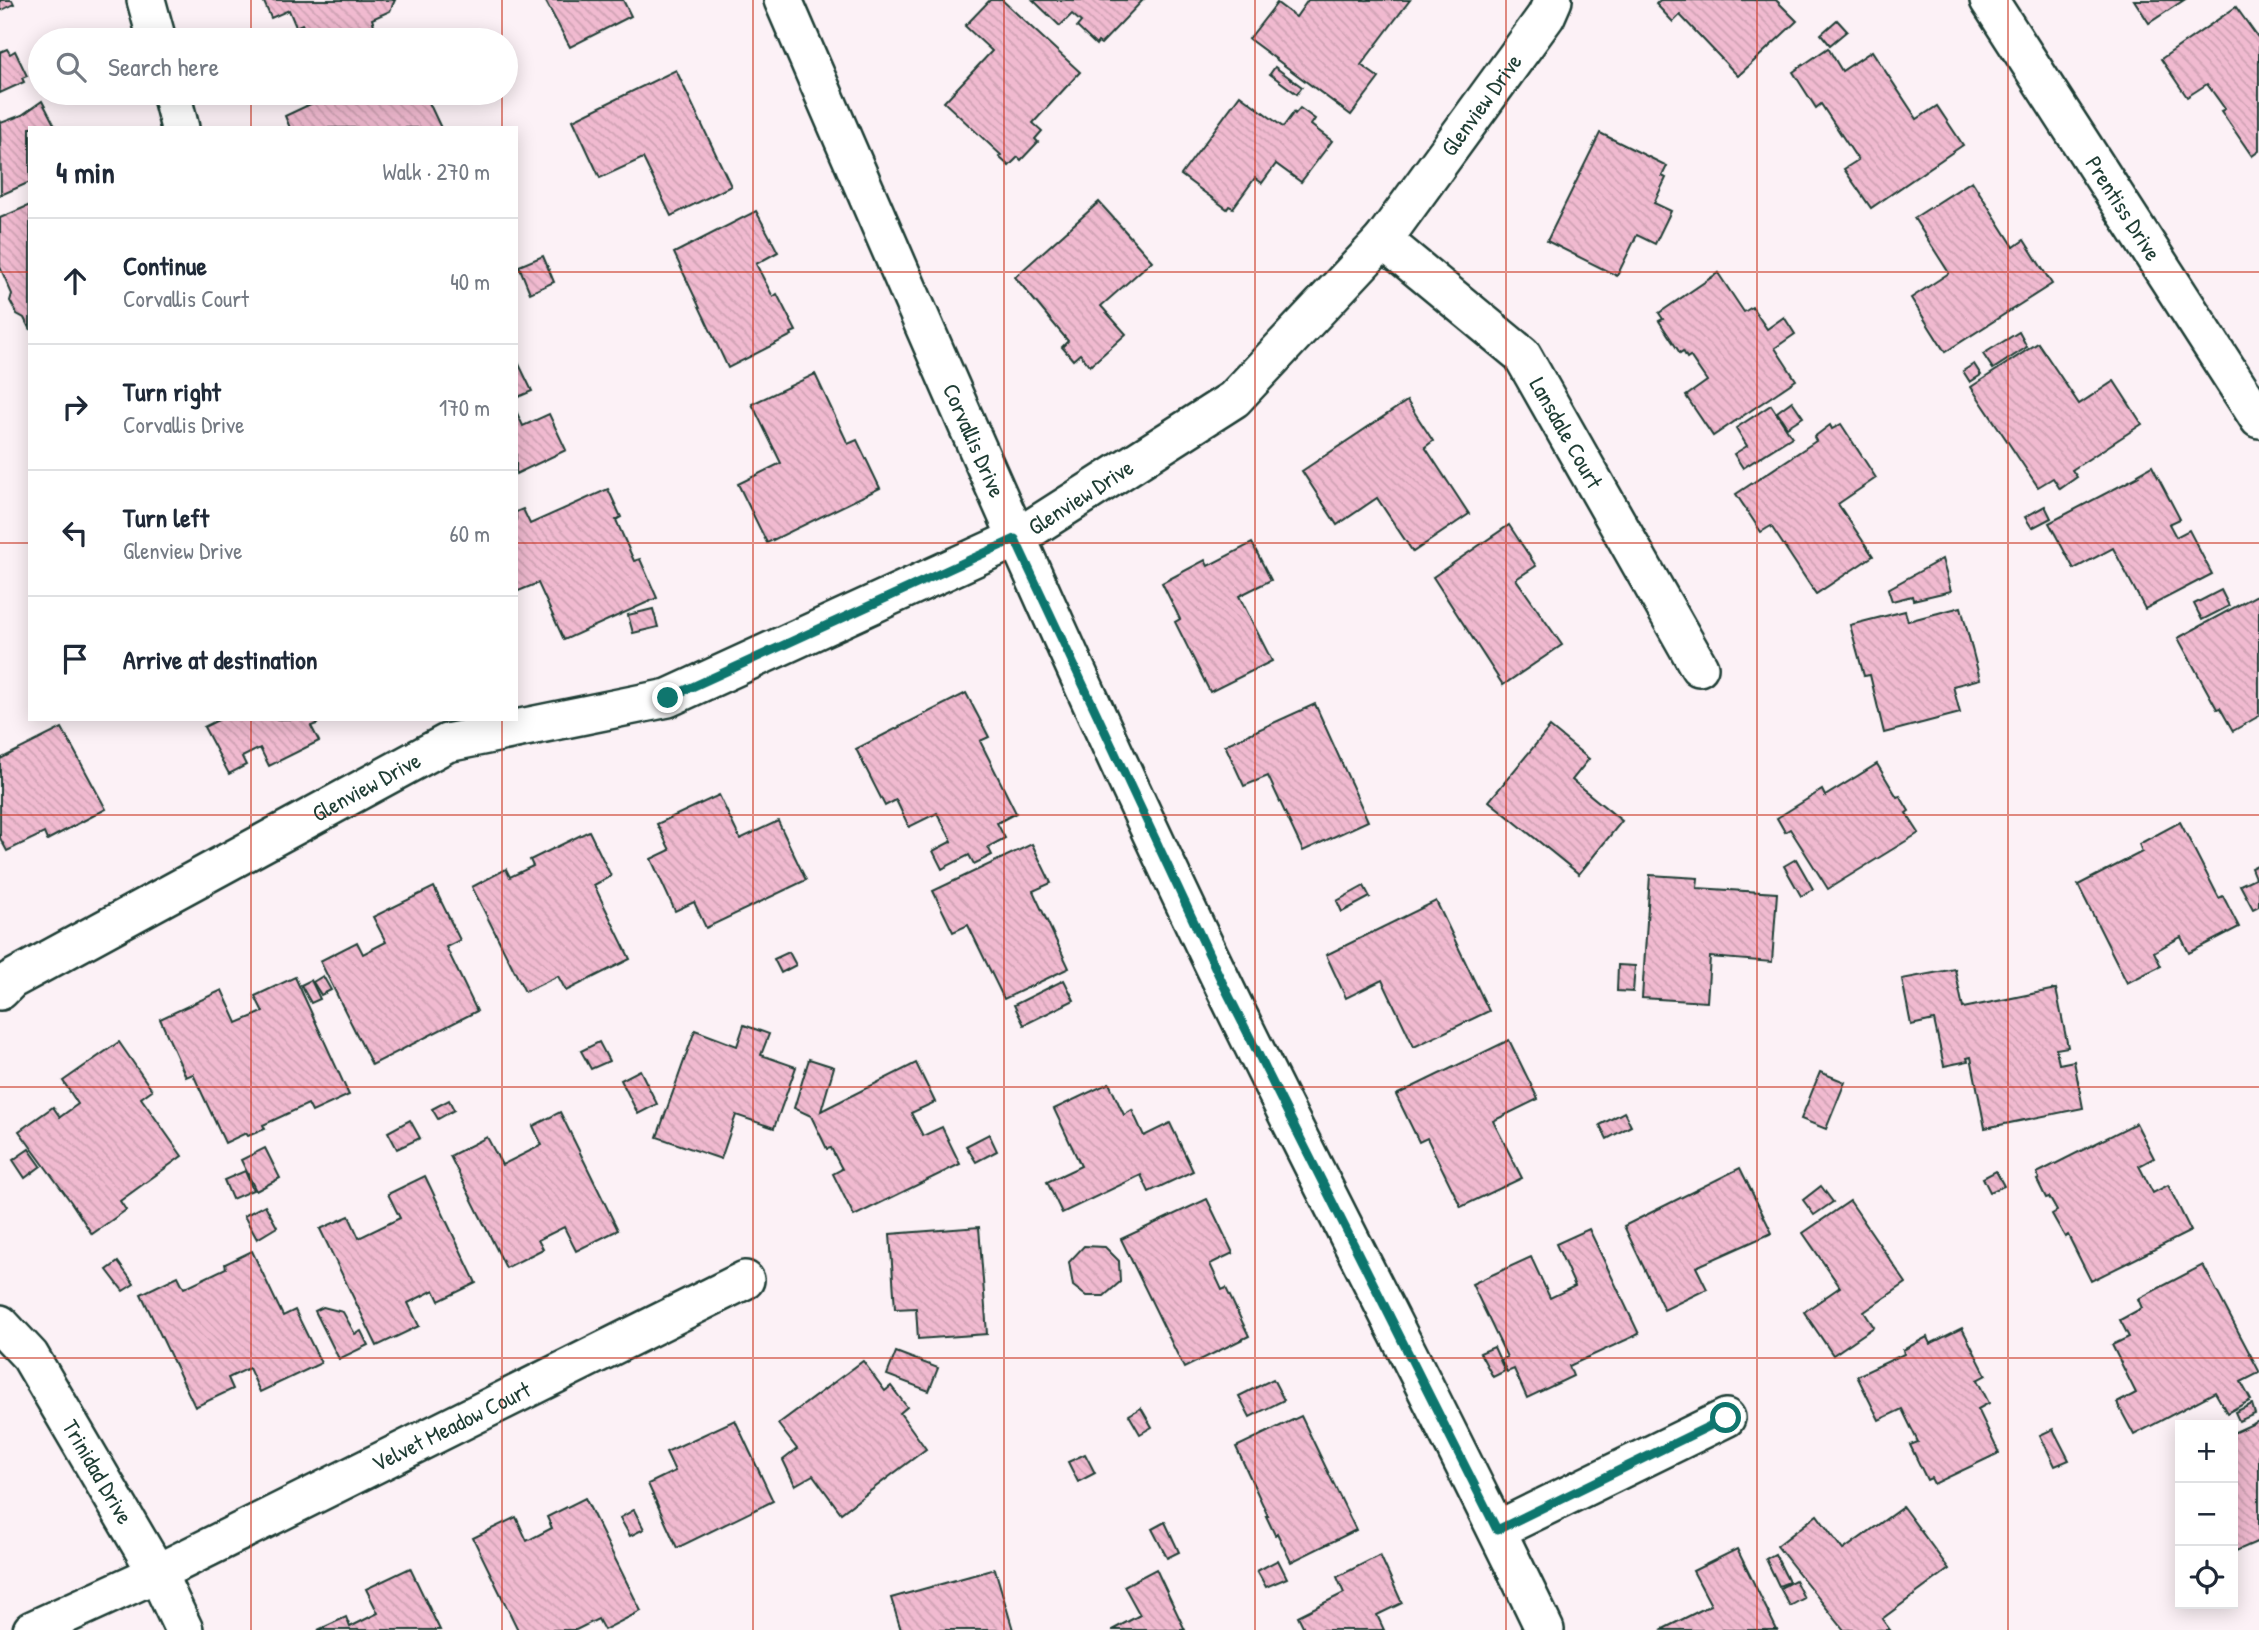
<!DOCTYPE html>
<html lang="en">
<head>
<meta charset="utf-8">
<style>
	body { margin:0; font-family:"Patrick Hand",sans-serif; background:#f6f6f7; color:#1f2937 }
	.controls { position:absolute; right:21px; bottom:21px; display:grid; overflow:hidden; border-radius:0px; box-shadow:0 4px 18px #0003 }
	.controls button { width:63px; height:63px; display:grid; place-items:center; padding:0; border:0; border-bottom:2px solid #e0e1e3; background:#fff; color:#1f2937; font:35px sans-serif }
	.stop { position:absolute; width:21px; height:21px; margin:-16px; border:5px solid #0f766e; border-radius:50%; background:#fff }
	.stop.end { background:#0f766e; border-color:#fff; box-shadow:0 2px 7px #0008 }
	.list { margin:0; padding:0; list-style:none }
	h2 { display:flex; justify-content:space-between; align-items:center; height:91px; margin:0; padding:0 28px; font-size:30px }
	h2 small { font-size:23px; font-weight:400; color:#747a83 }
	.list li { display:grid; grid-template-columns:46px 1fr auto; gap:21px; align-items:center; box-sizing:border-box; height:126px; padding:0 28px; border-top:2px solid #e0e1e3 }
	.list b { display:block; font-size:26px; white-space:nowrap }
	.list p { margin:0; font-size:23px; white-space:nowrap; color:#747a83 }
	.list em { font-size:23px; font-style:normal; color:#747a83 }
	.icon { flex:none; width:38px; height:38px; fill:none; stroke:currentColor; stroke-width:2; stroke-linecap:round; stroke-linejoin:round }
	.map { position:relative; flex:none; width:2259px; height:1630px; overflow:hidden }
	.search { position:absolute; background:#fff; box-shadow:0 4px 18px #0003; left:28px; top:28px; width:490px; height:77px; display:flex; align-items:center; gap:18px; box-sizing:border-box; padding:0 24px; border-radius:38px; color:#747a83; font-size:26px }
	.panel { position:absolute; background:#fff; box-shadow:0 4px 18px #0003; left:28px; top:126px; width:490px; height:595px; border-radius:0px }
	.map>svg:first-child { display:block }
	.building { fill:url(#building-back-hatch); stroke:#1f3d34; stroke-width:2 }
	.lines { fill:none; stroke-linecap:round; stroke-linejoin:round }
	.minor-casing { stroke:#1f3d34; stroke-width:42 }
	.minor { stroke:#fff; stroke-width:37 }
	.route { stroke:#0f766e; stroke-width:9 }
	.grid { fill:none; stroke:#c8321e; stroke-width:2; stroke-opacity:0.55 }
	.labels { text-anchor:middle; stroke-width:6; stroke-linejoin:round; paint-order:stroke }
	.street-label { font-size:23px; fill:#1f3d34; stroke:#fff }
</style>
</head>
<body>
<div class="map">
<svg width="2259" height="1630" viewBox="0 0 2259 1630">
	<defs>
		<pattern id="building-back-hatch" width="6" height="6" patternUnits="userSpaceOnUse" patternTransform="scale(1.75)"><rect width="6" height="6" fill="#f1bad0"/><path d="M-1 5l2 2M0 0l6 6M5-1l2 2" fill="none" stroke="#cea1b3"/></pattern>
	</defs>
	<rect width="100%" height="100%" fill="#fcf1f6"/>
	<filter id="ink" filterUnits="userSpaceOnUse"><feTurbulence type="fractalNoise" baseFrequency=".0143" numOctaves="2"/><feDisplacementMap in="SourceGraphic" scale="14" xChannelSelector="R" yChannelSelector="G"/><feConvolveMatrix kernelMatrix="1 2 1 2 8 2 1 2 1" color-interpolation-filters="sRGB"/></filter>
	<g filter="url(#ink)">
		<g class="building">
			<path d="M0,0h12l2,4 -14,7z"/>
			<path d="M263,0h132l-5,11 -18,8 3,9 -31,12h-34l-8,-16 -6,3 -7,-17 -18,8z"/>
			<path d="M545,0h78l8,16 -61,31z"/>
			<path d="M990,0h12l78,72 -47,51 9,8 -7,8 3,3 -17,18 -3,-3 -9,9 -10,-9 2,-2 -57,-53 48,-51 -27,-25z"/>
			<path d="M1033,0h110l-42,44 -3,-2 -2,3 -19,-18 4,-5 -9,-8 -12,12z"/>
			<path d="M1308,0h102l-49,65 18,13 -28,37 -102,-76 28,-36 19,14z"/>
			<path d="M1660,0h116l21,21 -59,55 -58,-61 -7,7 -17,-18z"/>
			<path d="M2134,0h50l-35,23z"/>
			<path d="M2236,7l23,32v112l-7,5 -31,-45 4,-2 -18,-25 -20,13 -26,-38z"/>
			<path d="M1837,20l10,11 -17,14 -9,-11z"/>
			<path d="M1828,48l14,23 30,-20 45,68 20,-13 26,39 -92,63 -27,-39 14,-9 -37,-56 -5,4 -23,-36z"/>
			<path d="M7,49l3,5 5,-3 12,25 -5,2 2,4 -24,11v-41z"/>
			<path d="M1275,67l27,20 -5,7 -27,-20z"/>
			<path d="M676,70l55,116 -60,30 -28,-58 -43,20 -27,-58z"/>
			<path d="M334,93h36l3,5 2,-1 -2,-4h40l2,6 10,-5 16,34h-151l-5,-12z"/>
			<path d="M1240,95l43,32 11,-15 1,2 5,-6 15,11 -4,6 21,16 -31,41 -25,-18 -14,19 -7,-5 -22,30 -4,-2 -2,3 -46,-34z"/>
			<path d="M42,101l14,27h-26v54l-29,13 -1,-75 1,3 21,-8z"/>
			<path d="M1600,133l67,33 -5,10 4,2 -12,25 17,8 -16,33 -18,-9 -20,41 -70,-35z"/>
			<path d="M1972,181l42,66 10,-7 28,44 -107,68 -34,-54 38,-25 -35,-55z"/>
			<path d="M1099,202l53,59 -51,45 25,28 -36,32 -10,-12 -7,6 -11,-13 6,-6 -53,-64z"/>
			<path d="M30,205v125l-6,-12 -7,-4 -7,-13 2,-7 -12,-27v-49z"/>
			<path d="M756,211l22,41 -22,12 17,33 4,-3 19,37 -5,2 1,2 -64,33 -54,-115z"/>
			<path d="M543,256l11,26 -24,11 -11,-27z"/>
			<path d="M1718,273l26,39 8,-5 15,22 17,-12 11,17 -20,14 21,32 -83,56 -27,-40 21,-15 -17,-25 -3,2 -4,-7 -3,2 -21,-32 4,-2 -4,-6z"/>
			<path d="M2019,332l8,15 -34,22 -10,-15z"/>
			<path d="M2038,343l41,61 35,-23 28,43 -70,46 5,7 -17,12 -7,-11 -15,9 -67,-100z"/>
			<path d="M516,358l16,33 -16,7z"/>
			<path d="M1974,364l7,11 -11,7 -7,-11z"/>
			<path d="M815,374l33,70 9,-4 23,48 -113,55 -29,-59 43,-21 -29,-59z"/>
			<path d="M1407,401l26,40 -8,6 44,67 -56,38 -36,-54 -40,27 -35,-54z"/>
			<path d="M1792,401l11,16 -16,10 -10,-15z"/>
			<path d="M1771,405l21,32 -49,31 -9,-14 13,-8 -11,-18z"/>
			<path d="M516,411l7,15 26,-12 17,36 -50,24z"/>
			<path d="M1841,424l35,54 -38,26 35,52 -57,38 -45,-68 -10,6 -25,-38 80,-53 -2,-4 16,-12 2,4z"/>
			<path d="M2152,466l28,53 -11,5 7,13 13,-7 23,44 -67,35 -32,-61 -39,21 -25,-46 90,-47 -1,-2z"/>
			<path d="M608,489l13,28 -5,3 18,41 6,-2 17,39 -93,42 -26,-57 -22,9v-80l7,-3 7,15z"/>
			<path d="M2045,506l6,12 -19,10 -7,-11z"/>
			<path d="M1509,525l27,41 -20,13 46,66 -59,40 -70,-108z"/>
			<path d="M1252,543l19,37 -32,16 33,65 -62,31 -35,-70 5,-3 -18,-36 43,-23 3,6z"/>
			<path d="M1942,559l9,32 -38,9 -1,-4 -20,5 -4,-12z"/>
			<path d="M2221,590l8,16 -27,14 -8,-16z"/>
			<path d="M2257,595l2,4v117l-26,15 -13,-23 -3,1 -39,-71z"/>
			<path d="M1961,607l19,72 -27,7 7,27 -76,20 -14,-58 -6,1 -14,-51 55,-14 3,10z"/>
			<path d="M653,609l5,18 -25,6 -5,-18z"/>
			<path d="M966,693l23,44 -9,4 36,72 -19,10 8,15 -17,9 4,8 -18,9 -5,-9 -27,14 -9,-18 19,-10 -15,-28 -28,14 -13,-27 -11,6 -29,-57z"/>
			<path d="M1315,704l53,117 -65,30 -35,-75 -24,10 -19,-41z"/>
			<path d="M220,719h94l3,5 -6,2 8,15 -50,25 -9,-18 -18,9 4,8 -17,9 -25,-47z"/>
			<path d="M1550,727l39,32 -17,21 50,41 -43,53 -90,-73z"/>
			<path d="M62,728l44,81 -59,31 -3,-7 -37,18 -7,-13v-79z"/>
			<path d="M1877,764l20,33 3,-1 9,15 -3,2 13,20 -91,56 -38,-60 -5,3 -8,-14 45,-28 3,6z"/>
			<path d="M719,795l21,44 38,-18 28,59 -100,48 -12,-26 -19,9 -24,-52 19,-9 -13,-26z"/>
			<path d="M2180,822l39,76 4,-2 16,31 -50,26 -8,-16 -27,15 7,14 -34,17 -49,-98 64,-33 -3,-8z"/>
			<path d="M589,831l22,45 -17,9 36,74 -64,32 -8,-15 -33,16 -53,-105 34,-18 4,8 23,-11 -3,-6z"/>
			<path d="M1032,844l19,39 -18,8 36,77 -65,31 -36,-74 -15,7 -20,-41z"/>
			<path d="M1796,859l17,30 -12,7 -17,-30z"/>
			<path d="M2259,864v42l-6,3 -13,-24 15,-7 -4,-10z"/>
			<path d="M1650,875l48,3 -1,10 80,5 -5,69 -62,-5 -3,45 -65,-4z"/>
			<path d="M1364,886l6,11 -28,15 -5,-11z"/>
			<path d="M434,887l26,53 -14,7 31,64 -105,54 -52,-104 37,-19 6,12 23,-12 -13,-25z"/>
			<path d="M1436,901l53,110 -75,36 -32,-67 -36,18 -20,-43z"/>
			<path d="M789,952l7,13 -15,8 -7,-14z"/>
			<path d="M1618,965l17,1 -2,26 -16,-1z"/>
			<path d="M1955,969l8,39 93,-19 12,58 -12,2 3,15 15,-3 9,47 -98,20 -14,-71 -4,1 1,3 -24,5 -10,-46 -23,5 -9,-46z"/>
			<path d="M323,976l8,14 -10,5 -8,-13z"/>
			<path d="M295,977l54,118 -37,17 -4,-8 -45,21 2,4 -17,7 -2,-3 -21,10 -32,-69 -7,3 -26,-58 62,-29 15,33 26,-11 -8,-16z"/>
			<path d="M311,980l9,19 -9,4 -10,-18z"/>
			<path d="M1064,980l10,20 -50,25 -10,-20z"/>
			<path d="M744,1025l25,9 -8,21 35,12 -22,61 -38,-13 -15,44 -64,-22 38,-107 42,16z"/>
			<path d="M1509,1040l29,59 -45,22 29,57 -61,29 -34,-69 -8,4 -23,-47z"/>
			<path d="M119,1042l33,48 -11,8 41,58 -62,45 6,9 -34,24 -21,-32 -52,-71 34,-24 7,10 18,-13 -15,-23z"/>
			<path d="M599,1042l10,19 -18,8 -10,-18z"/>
			<path d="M809,1059l25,8 -13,44 95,-48 19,39 -24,11 12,23 19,-9 18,37 -106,52 -21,-42 9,-5 -11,-21 -4,1 -16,-33 -17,-8z"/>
			<path d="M640,1070l17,34 -19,10 -17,-34z"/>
			<path d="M1820,1072l25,10 -19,47 -25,-10z"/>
			<path d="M1109,1083l15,32 8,-5 12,26 26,-13 23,48 -44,21 -8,-17 -79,38 -15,-31 34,-16 -27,-57z"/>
			<path d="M449,1100l5,10 -16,9 -6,-10z"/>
			<path d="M560,1112l58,118 -42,21 -12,-24 -26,13 5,9 -37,19 -56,-112 37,-19 15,28 40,-20 -9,-19z"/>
			<path d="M1624,1112l7,14 -24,13 -7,-14z"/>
			<path d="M410,1120l10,18 -23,11 -9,-17z"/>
			<path d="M2136,1123l18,35 -15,8 14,27 15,-8 23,46 -100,50 -23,-46 -3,2 -13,-23 5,-3 -8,-14 -3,1 -9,-18 2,-1 -2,-6z"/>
			<path d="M989,1134l8,17 -21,11 -10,-16z"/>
			<path d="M265,1148l15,30 -24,13 -15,-31z"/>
			<path d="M29,1149l12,17 -16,12 -12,-18z"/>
			<path d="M1740,1168l32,65 -76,34 11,22 -43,21 -40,-84z"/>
			<path d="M245,1171l8,19 -21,9 -8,-19z"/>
			<path d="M1996,1171l8,15 -14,6 -7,-14z"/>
			<path d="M425,1176l51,107 -37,18 -5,-11 -26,13 11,23 -42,20 -57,-117 29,-13 10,22 41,-20 -12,-24z"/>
			<path d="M1821,1186l12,16 -19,13 -11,-15z"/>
			<path d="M1207,1199l26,54 -23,11 12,26 4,-2 23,48 -65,32 -63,-129z"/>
			<path d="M1850,1201l56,82 -42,29 10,15 -41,28 -29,-43 36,-25 -37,-54z"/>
			<path d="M265,1205l12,22 -20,12 -13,-23z"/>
			<path d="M979,1227l8,107 -69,5 -2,-31 -21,1 -5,-75z"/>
			<path d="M1589,1229l50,105 -70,32 4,10 -46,22 -13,-29 -7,3 -6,-12 6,-3 -35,-73 59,-27 19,41 25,-12 -19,-42z"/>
			<path d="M1084,1246l21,1 14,14 1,21 -16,14h-18l-13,-10 -4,-24z"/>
			<path d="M252,1251l31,65 12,-6 26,53 -61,29 -11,-24 -21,10 5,11 -38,18 -54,-113 37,-18 6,12 42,-20 -1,-4z"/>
			<path d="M118,1262l16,22 -11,7 -16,-21z"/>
			<path d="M2203,1265l56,106v2l-18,9 10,18 -24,13 -12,-21 -81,43 -17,-32 19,-10 -24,-48 17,-8 -9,-17 22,-12 -4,-9z"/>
			<path d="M323,1307l20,5 12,22 6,-3 7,14 -29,14 -24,-48z"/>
			<path d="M1962,1328l24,47 -9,5 12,23 -11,6 21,44 -65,31 -3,-6 -4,2 -17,-35 8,-3 -16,-33 -23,11 -22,-44 47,-22 -1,-4 24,-13 3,7z"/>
			<path d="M1494,1347l11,24 -12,6 -13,-24z"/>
			<path d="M896,1352l42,16 -9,23 -42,-16z"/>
			<path d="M863,1361l22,30 6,-5 16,21 -7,6 26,36 -85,64 -28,-38 -18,10 -12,-25 14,-11 -19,-25z"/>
			<path d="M1273,1379l11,21 -34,17 -11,-21z"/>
			<path d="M2252,1404l3,10 -16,7 -4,-9z"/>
			<path d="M1141,1408l11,19 -12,7 -11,-19z"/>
			<path d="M1301,1416l55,114 -65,32 -14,-29 -2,2 -9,-19h2l-32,-69z"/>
			<path d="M735,1420l38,81 -96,47 -29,-64 27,-13 -9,-19z"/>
			<path d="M2259,1421v120l-23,10 -3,-8v-110z"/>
			<path d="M2053,1429l16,31 -14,6 -15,-31z"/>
			<path d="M1085,1454l10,19 -17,9 -10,-20z"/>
			<path d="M585,1498l56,113 -37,19 -6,-11 -22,11h-58l-45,-92 43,-21 11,24 25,-13 -5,-11z"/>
			<path d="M1903,1507l46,62 -67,50 8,11h-46l-67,-84 40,-31 26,35z"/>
			<path d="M634,1510l10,19 -14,7 -10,-18z"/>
			<path d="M1165,1522l14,30 -12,6 -15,-29z"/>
			<path d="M1737,1549l40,81h-116l50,-25 -18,-34z"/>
			<path d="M1775,1554l14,28 -10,4 -13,-27z"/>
			<path d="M1380,1555l22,48 -25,12 7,15h-79l-7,-14 46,-23 -7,-16z"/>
			<path d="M1278,1560l9,18 -21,9 -9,-16z"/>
			<path d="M410,1568l30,62h-122l28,-13 4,10 28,-14 -12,-24z"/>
			<path d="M995,1569l18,61h-112l-10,-32z"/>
			<path d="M1156,1569l29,61h-73l28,-15 -16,-29z"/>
			<path d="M1795,1580l9,18 -14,8 -10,-18z"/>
		</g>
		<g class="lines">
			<g class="minor-casing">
				<g id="minor">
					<path d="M146,0l11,40"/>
					<path id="s1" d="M783,0c142,329 283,659 439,982 105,217 219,430 323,648"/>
					<path id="s2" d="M1989,0l270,419"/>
					<path d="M171,93l9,35"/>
					<path id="s3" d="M1383,240l139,115 177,312"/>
					<path id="s4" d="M0,991l11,-11 436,-237 221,-45 347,-159 219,-140 149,-159 163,-224 7,-16"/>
					<path id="s5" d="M0,1324l30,32 127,217 27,57"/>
					<path d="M1497,1530l229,-112"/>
					<path id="s6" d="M32,1630l125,-57 588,-293"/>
				</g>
			</g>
			<use href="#minor" class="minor"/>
		</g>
	</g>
	<g class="lines" filter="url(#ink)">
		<path class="route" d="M668,698l347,-159 207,443 275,548 229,-112"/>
	</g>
	<path class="grid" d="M251,0v40M502,0v40M753,0v1630M1004,0v1630M1255,0v1630M1506,0v1630M1757,0v1630M2008,0v1630M251,93v35M502,93v35M0,272h30M516,272h1743M0,543h30M516,543h1743M251,719v911M502,719v911M0,815h2259M0,1087h2259M0,1358h2259"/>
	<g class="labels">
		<g class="street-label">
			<text dy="8" stroke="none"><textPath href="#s4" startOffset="1764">Glenview Drive</textPath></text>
			<text dy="8" stroke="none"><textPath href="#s2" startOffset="248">Prentiss Drive</textPath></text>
			<text dy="8" stroke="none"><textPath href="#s3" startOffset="270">Lansdale Court</textPath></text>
			<text dy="8" stroke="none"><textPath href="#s1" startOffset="480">Corvallis Drive</textPath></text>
			<text dy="8" stroke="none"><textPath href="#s4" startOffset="1197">Glenview Drive</textPath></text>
			<text dy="8" stroke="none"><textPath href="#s4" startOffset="420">Glenview Drive</textPath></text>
			<text dy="8" stroke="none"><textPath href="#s6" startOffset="466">Velvet Meadow Court</textPath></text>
			<text dy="8" stroke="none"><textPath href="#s5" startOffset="178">Trinidad Drive</textPath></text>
		</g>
	</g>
</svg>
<div class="controls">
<button>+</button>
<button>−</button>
<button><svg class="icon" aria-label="locate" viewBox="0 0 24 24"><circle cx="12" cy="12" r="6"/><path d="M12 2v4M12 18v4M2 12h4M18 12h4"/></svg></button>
</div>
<div class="stop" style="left:1726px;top:1418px"></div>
<div class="stop end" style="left:668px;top:698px"></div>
<div class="search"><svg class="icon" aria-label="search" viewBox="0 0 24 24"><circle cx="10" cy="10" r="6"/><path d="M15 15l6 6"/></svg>Search here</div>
<section class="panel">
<h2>4 min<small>Walk · 270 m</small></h2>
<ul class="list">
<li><svg class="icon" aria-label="ahead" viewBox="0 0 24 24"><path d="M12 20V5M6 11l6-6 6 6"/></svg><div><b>Continue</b><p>Corvallis Court</p></div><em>40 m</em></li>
<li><svg class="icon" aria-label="right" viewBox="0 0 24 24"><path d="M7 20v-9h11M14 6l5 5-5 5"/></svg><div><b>Turn right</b><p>Corvallis Drive</p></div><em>170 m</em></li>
<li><svg class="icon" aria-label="left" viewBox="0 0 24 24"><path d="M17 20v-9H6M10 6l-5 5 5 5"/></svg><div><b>Turn left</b><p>Glenview Drive</p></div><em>60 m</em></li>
<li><svg class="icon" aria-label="arrive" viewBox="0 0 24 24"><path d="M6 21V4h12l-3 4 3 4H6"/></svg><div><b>Arrive at destination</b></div></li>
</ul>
</section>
</div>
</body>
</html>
